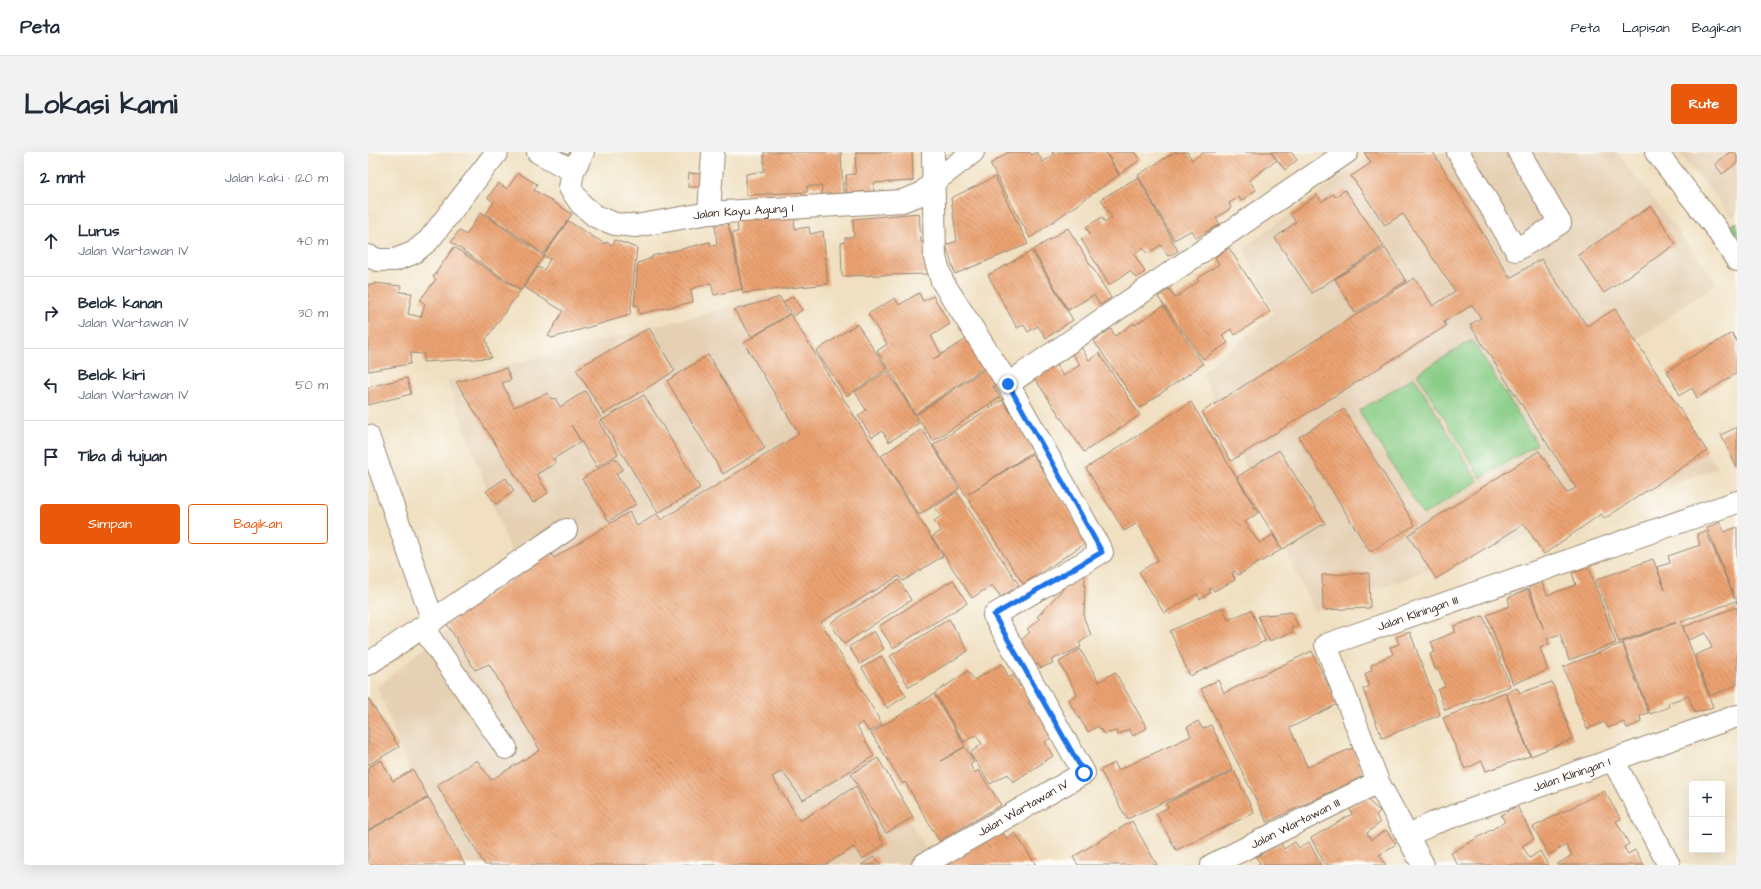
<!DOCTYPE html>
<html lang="id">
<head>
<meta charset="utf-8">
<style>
	body { margin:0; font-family:"Architects Daughter",sans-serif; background:#f2f2f3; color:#1f2937 }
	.controls { position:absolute; right:12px; bottom:12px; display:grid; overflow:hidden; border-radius:4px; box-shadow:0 4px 16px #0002 }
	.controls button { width:36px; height:36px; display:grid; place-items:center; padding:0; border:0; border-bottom:1px solid #e0e1e3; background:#fff; color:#1f2937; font:20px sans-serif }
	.stop { position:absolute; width:12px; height:12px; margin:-9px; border:3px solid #1a73e8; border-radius:50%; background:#fff }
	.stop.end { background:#1a73e8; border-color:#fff; box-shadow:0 1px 4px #0008 }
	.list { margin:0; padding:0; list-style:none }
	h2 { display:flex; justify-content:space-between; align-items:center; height:52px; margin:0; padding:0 16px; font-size:17px }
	h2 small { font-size:13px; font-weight:400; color:#747a83 }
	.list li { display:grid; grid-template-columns:26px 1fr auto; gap:12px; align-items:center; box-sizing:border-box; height:72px; padding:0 16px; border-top:1px solid #e0e1e3 }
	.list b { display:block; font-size:15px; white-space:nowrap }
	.list p { margin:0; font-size:13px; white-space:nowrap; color:#747a83 }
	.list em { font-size:13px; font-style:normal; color:#747a83 }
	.actions { display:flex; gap:8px; padding:12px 16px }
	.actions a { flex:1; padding:9px 0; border:1px solid #ea580c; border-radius:4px; text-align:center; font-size:14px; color:#ea580c }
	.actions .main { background:#ea580c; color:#fff }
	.icon { flex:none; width:22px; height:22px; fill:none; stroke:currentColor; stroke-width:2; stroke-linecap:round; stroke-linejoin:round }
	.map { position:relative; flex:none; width:1369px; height:713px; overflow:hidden; border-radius:4px }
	header { display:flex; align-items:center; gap:24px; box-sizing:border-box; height:56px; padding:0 20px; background:#fff; border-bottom:1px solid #e0e1e3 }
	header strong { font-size:19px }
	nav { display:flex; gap:22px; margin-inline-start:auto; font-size:14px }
	.intro { display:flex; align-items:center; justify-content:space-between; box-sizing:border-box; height:96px; padding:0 24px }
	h1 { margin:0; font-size:28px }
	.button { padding:10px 18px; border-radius:4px; background:#ea580c; color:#fff; font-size:14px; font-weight:700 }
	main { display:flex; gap:24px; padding:0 24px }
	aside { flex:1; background:#fff; border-radius:4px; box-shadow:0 4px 16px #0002 }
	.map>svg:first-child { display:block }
	.built { fill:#e5d0b4 }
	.green { fill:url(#green-dots); stroke:#627c52 }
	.pitch { fill:#89cd87; stroke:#627c52 }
	.building { fill:url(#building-back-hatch) }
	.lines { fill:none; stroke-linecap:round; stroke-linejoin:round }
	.minor-casing { stroke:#968570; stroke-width:24 }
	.minor { stroke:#fff; stroke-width:22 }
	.route { stroke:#1a73e8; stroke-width:5 }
	.labels { text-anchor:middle; stroke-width:3; stroke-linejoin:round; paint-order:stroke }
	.street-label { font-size:12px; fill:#3b2a1e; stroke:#fdfcf7 }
</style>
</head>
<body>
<header>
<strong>Peta</strong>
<nav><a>Peta</a><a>Lapisan</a><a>Bagikan</a></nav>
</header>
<div class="intro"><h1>Lokasi kami</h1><a class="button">Rute</a></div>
<main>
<aside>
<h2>2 mnt<small>Jalan kaki · 120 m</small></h2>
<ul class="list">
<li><svg class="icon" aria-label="ahead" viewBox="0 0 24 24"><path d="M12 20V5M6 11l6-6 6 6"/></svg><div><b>Lurus</b><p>Jalan Wartawan IV</p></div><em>40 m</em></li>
<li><svg class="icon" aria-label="right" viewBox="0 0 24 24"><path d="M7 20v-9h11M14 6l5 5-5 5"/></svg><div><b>Belok kanan</b><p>Jalan Wartawan IV</p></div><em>30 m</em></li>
<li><svg class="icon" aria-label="left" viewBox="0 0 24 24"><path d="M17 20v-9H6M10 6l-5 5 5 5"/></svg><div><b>Belok kiri</b><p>Jalan Wartawan IV</p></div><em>50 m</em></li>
<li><svg class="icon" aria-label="arrive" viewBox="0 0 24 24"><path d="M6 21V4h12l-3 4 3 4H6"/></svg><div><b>Tiba di tujuan</b></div></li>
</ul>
<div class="actions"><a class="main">Simpan</a><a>Bagikan</a></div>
</aside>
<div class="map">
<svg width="1369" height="713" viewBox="0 0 1369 713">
	<defs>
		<pattern id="green-dots" width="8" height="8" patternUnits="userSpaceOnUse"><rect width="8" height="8" fill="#89cd87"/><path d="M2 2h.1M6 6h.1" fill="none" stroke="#77b074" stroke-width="1.8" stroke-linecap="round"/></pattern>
		<pattern id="building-back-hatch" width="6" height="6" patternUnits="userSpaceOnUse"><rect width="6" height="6" fill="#eca372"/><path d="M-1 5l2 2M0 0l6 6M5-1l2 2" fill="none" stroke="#c0855d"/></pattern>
	</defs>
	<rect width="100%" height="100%" fill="#fdfcf7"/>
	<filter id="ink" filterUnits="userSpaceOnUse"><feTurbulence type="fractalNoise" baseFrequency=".025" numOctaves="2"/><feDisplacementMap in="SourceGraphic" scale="8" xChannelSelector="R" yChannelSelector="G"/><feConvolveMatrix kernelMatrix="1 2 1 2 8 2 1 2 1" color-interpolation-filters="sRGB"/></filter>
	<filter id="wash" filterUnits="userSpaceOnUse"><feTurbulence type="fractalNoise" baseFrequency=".012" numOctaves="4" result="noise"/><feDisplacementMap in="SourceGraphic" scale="16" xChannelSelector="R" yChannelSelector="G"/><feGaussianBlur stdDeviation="0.9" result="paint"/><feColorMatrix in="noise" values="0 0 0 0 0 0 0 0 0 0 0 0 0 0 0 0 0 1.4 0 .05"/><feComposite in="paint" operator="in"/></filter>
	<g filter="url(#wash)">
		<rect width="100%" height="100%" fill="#f0e0c1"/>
		<g class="built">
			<path d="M1008,0h241l100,131 -94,66 95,119 -404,143 -112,-238 71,-59 -29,-67z"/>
			<path d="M1310,0h59v62l-5,3z"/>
			<path d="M400,145l161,265 -133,76 132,214 -22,13h-438l-59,-95 -32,-83 141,-115 -71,-191z"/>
		</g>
		<path class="green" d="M1369,70v31l-15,-23z"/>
		<g class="pitch">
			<path d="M1104,188l65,104 -56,34 -64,-104z"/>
			<path d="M1046,225l64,104 -55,34 -64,-104z"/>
		</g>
		<g id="blocks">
			<g class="building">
				<path d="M396,0h77l2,41 -22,2 1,-9h-15v6l-61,3v-21l18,-3z"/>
				<path d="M488,0h56l1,29 -39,2v8l-28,2v-18l9,-1z"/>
				<path d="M641,0h21l1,3 6,-3 6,10 10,-7 -1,-3h53l14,23 -89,63 -40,-74z"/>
				<path d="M741,0h25l6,8 -20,14 -13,-20z"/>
				<path d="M807,0h12l5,8 12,-8h66l7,8 -28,20 7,10 -15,11 -2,-4 -10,6 2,5 -15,10 4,6 -24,14 -4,-8 -18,10 -36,-65z"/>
				<path d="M903,0h20l6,8 -12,10z"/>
				<path d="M996,0h69l77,126 31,-19 46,67 28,-17 92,142 -103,68 -3,-5 -57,40 -20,-30 -88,55 -28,-44 131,-84 28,42 9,-5 -106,-163 11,-7 -9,-13 -28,17 2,4 -215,135 -29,-49 212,-134 19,28 22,-15 -52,-77 -18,11 -34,-49 20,-13z"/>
				<path d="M1362,0h7v11l-15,11 -7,-10z"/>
				<path d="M150,21l19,11 -3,6 38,24 -28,40 -58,-40 8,-12 -6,-4 10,-15 9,6z"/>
				<path d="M321,21l13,1v13h-14z"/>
				<path d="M627,25l33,67 -73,30 -9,-29 11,-4 -6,-43z"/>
				<path d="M770,25l40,74 -10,5 -7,-11 -14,9 -4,-6 -9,6 11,18 -9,6 -6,-7 -21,14 -28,-46 9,-5 -4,-7 16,-10 3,6 7,-5 -11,-19z"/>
				<path d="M977,38l39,56 -72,47 -37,-55 21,-16 -6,-8 27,-19 5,7 11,-8 2,3z"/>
				<path d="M1283,54l25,38 -72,49 -26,-38z"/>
				<path d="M113,60l63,44 -23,34 -70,-48 8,-12 7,5z"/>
				<path d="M551,61l2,29h4l4,32 -87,2 -1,-33 4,-1v-4l9,-2 -1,-17z"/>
				<path d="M369,62l57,2 1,13 14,-2 1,7 13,-3 5,53 -85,9 -11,-60 6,-1z"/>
				<path d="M200,69l37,23 1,-2 7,3 2,-5 22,8 -7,67 -78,23 -4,-2 15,-25 -39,-24 14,-20 6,3 6,-11 -6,-3z"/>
				<path d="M360,71l14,66 -28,6 -3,-12 -20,6 2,13 -54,12 -1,-9h-4l4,-42 14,-5v-2l58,-14 1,4 6,-1 -2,-20z"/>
				<path d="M700,76l43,70 -11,7 -6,-10 -26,15 -35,-60z"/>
				<path d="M86,95l66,44 -34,48 5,19 -68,4 1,-8 -13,-1 -1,11 -42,7v-87l6,1v-2l27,3 -1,6 12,1 -4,21 13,3 4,-13 -5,-4 16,-21 -3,-2z"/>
				<path d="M861,96l41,64 -35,23 -4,-6 -9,6 6,8 -25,16 -45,-62 11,-8 6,9 24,-17 -2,-2 22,-15 -4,-7z"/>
				<path d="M1017,96l21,33 -51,32 -20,-34z"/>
				<path d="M664,99l41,69 -27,18 -8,-12 -10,6 -4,-7 -7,3 -29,-53z"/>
				<path d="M551,141l4,8 10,-5 17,28 -19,12 10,18 -9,6 36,-22 17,29 -70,47 -19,-32 1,-1 -20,-30 10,-7 -19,-30 27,-16 4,7z"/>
				<path d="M425,144l9,14 -8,6 -10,-14z"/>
				<path d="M412,145l9,17 -37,23 -18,-27z"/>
				<path d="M795,154l40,58 -63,44 -46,-67 17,-12 4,7 19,-13 1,2z"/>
				<path d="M422,162l153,242 -40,25 -4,-5 -78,46 61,102 -13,8 -6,-10 -6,4 17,30 -71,44 -21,-29 -10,6 28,44 56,-35 28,59 -22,14 -8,-12 -29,18h-340l-48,-80 40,-25 14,20 49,-30 -51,-86 -14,6 -28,-46 104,-70 3,4 75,-46 8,14 20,-12 4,6 138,-86 -55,-91z"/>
				<path d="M489,172l30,45 -40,27 -31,-45z"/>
				<path d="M281,176l26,43 -71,43 -28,-45z"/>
				<path d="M1364,181l5,9v31l-40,25 -5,-10 -12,7 -13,-24z"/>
				<path d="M712,194l9,14 10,-7 41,62 -56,37 -49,-73 21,-14 7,11 17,-11 -9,-13z"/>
				<path d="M340,203l57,93 -42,26 -56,-93z"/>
				<path d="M623,213l10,15 -8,7 7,10 -67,44 -17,-26z"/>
				<path d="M138,216l5,12 -9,3 12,24 34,-14 3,6 4,-1 5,9 25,-16 17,28 -3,3 19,32 -21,13 -26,-42 10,17 -28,17 3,4 -19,11 11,19 -15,10 -77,-121z"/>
				<path d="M520,219l31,52 -30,19 -7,-11 -10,6 -14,-21 8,-6 -11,-18z"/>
				<path d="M39,226l4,16 -43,11v-18z"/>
				<path d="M276,243l56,93 -42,25 -56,-93z"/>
				<path d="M634,248l22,33 16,14 -72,47 64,-40 57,87 -66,43 -90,-139z"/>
				<path d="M823,250l67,111 -13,9 14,21 14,-8 8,15 -43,25 -3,-4 -3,2 3,7 -21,11 -2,-3 -3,1 1,4 -10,6 -3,-5 -33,19 -25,-41 19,-12 -20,-37 -14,8 -38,-63z"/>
				<path d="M976,257l71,116 -45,27 -71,-115z"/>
				<path d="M1369,275v41l-16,-33z"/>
				<path d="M554,277l37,60 -40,26 -38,-59z"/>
				<path d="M911,298l46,73 -42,26 -46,-72z"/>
				<path d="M247,306l8,11 -7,5 20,30 -27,17 -27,-42z"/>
				<path d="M138,326l8,13 -18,13 -10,-13z"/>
				<path d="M589,340l62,93 -18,12 -9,-12 -20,13 -40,-61 9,-6 -7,-10 7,-5 -6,-9z"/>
				<path d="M1352,370l4,10 13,-5v77l-1,-3 -55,21 32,85 -18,6 -7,-17 -20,7 1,4 -19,7 -27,-72 53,-19v-1l-57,20 -23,-62 57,-21 12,31 -8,-23 13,-4 -2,-7 32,-11 -3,-11 9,-3 29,68 -28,-71z"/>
				<path d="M1221,416l27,75 -47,17 -9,-26 -13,5 2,5 -9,4 8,22 -35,14 -26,-69 23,-9 -2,-8 20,-9 16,41 -15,-43 13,-5 5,13 29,-10 -4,-12z"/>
				<path d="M1001,421l1,35 -47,2 -1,-35z"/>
				<path d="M709,422l8,1 -1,43 7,17 -12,8 2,4 -30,13 2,3 -13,5 -2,-4 -9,3 -12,-23 13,-12 -3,-3 13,-10 -3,-2z"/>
				<path d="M531,428l12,20 -67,44 -14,-21z"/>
				<path d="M585,428l14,23 -74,45 -14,-22z"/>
				<path d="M855,455l5,13 23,-10 14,31 -75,35 -20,-45z"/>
				<path d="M1369,455v78l-27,11 -15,-41 17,-7 -6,-15 -18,7 -5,-13z"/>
				<path d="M924,460l6,14 -7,2 2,4 -24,9 -11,-25z"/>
				<path d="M1115,464l27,70 -65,24 -7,-20 7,-4 -7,-18 -3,1 -5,-15 5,-2 -4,-10 24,-10 -1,-6z"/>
				<path d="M581,467l19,32 -59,36 -19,-31z"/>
				<path d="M506,479l10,18 -24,15 -11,-17z"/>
				<path d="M1042,480l30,83 -58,23 -19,-49 6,-2 -4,-13 7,-4 -1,-5 22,-11 -3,-7 9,-3 -3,-7z"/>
				<path d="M1254,491l26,70 -8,3 1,6 -14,6 -3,-6 -16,6 -3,-6 -18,7 -24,-62z"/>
				<path d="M712,497l19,33 16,-10 32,56 -14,8 -4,-7 -11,6 -2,-4 -12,3 -6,-8 -10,6 -20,-32 9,-6 -18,-32z"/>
				<path d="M944,499l25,53 -47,24 17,39 46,-19 11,28 -97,46 -66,-133 17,-9 6,13z"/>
				<path d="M513,504l25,40 -19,12 -25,-40z"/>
				<path d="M634,512l7,14 4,-3 7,12 8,-5 9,14 -9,6 6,9 6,-4 17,26 -12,9 8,14 -40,26 -5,-8 -18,10 -20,-31 12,-9 -6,-9 -12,7 -29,-49 33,-22 6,9z"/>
				<path d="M1184,530l21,57 -42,17 -25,-63 11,-5 3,5z"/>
				<path d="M1137,540l25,64 -44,15 -4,-10 -17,8 -22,-51z"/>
				<path d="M566,542l31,52 -24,15 24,-14 9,15 -4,3 5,8 3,-3 23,35 -62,36 -34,-59 -2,2 -32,-51z"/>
				<path d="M0,546l31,49 -31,18z"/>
				<path d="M830,569l5,8 8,-4 22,45 -106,49 -27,-49 15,-7 3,7 73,-34 -4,-9z"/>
				<path d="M510,606l35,59 -27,16 -35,-59z"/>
				<path d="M13,608l12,21 20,-11 15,27 -60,33v-62z"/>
				<path d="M866,619l20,42 -78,37 -20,-37 12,-5 -2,-5z"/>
				<path d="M1236,639l17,28 -5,2 13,23 -5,3 4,7 7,-4 9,15h-88l16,-10 -6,-10 -17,10 -16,-28z"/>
				<path d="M61,646l36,67h-97v-34z"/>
				<path d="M998,647l14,12 -4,4 4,8 -13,10 4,7 15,-10 10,14 -17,11 7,10h-61l-14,-27 41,-24 -3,-7z"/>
				<path d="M1149,654l17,33 -12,7 8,12 10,-7 8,14h-90l-7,-12 54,-31 -4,-7z"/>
				<path d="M764,669l25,44h-79l-5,-8z"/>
				<path d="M633,679l5,7 9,-5 21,32h-94z"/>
				<path d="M927,690l4,6 10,-6 12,23h-64l3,-2 -4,-6 25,-14 3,6z"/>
				<path d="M507,704l6,9h-20z"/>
			</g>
		</g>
	</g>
	<g filter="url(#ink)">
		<use href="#blocks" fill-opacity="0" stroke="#968570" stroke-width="1"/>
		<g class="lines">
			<g class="minor-casing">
				<g id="minor">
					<path id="s1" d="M170,0l35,19 -3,17 11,16 14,12 20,8 21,2 73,-13 193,-12 19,-7 14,-13 38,-29"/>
					<path d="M1090,0l58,98 44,-27 -41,-71"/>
					<path d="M1288,0l59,75 22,33"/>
					<path d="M205,19l10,-19"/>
					<path d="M341,61l4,-61"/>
					<path d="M0,104l10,4h17l18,-7 16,-13 68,-88"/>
					<path d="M640,232l339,-232"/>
					<path d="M0,284l65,185"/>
					<path d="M55,476l83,120"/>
					<path d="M0,512l198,-134"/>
					<path d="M1245,608l56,105"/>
					<path id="s2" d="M1039,684l27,-13 303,-107"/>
					<path id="s3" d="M555,713l161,-92 -90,-158 108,-63 -94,-168 -66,-103 -7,-23 -2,-106"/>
					<path id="s4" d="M844,713l166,-83"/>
					<path id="s5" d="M1055,713l-45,-83 -52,-137 411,-143"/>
				</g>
			</g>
			<use href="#minor" class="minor"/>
		</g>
	</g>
	<g class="lines" filter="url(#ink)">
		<path class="route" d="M640,232l94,168 -108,63 90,158"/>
	</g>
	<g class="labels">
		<g class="street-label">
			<text dy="4" stroke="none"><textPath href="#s1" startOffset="246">Jalan Kayu Agung I</textPath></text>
			<text dy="4" stroke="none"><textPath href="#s5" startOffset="338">Jalan Kliningan III</textPath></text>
			<text dy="4" stroke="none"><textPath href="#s2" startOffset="176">Jalan Kliningan I</textPath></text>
			<text dy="4" stroke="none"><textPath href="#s3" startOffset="115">Jalan Wartawan IV</textPath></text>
			<text dy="4" stroke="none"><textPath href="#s4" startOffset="93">Jalan Wartawan III</textPath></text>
		</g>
	</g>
</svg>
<div class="controls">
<button>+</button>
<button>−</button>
</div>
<div class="stop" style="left:716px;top:621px"></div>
<div class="stop end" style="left:640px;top:232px"></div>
</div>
</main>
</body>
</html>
